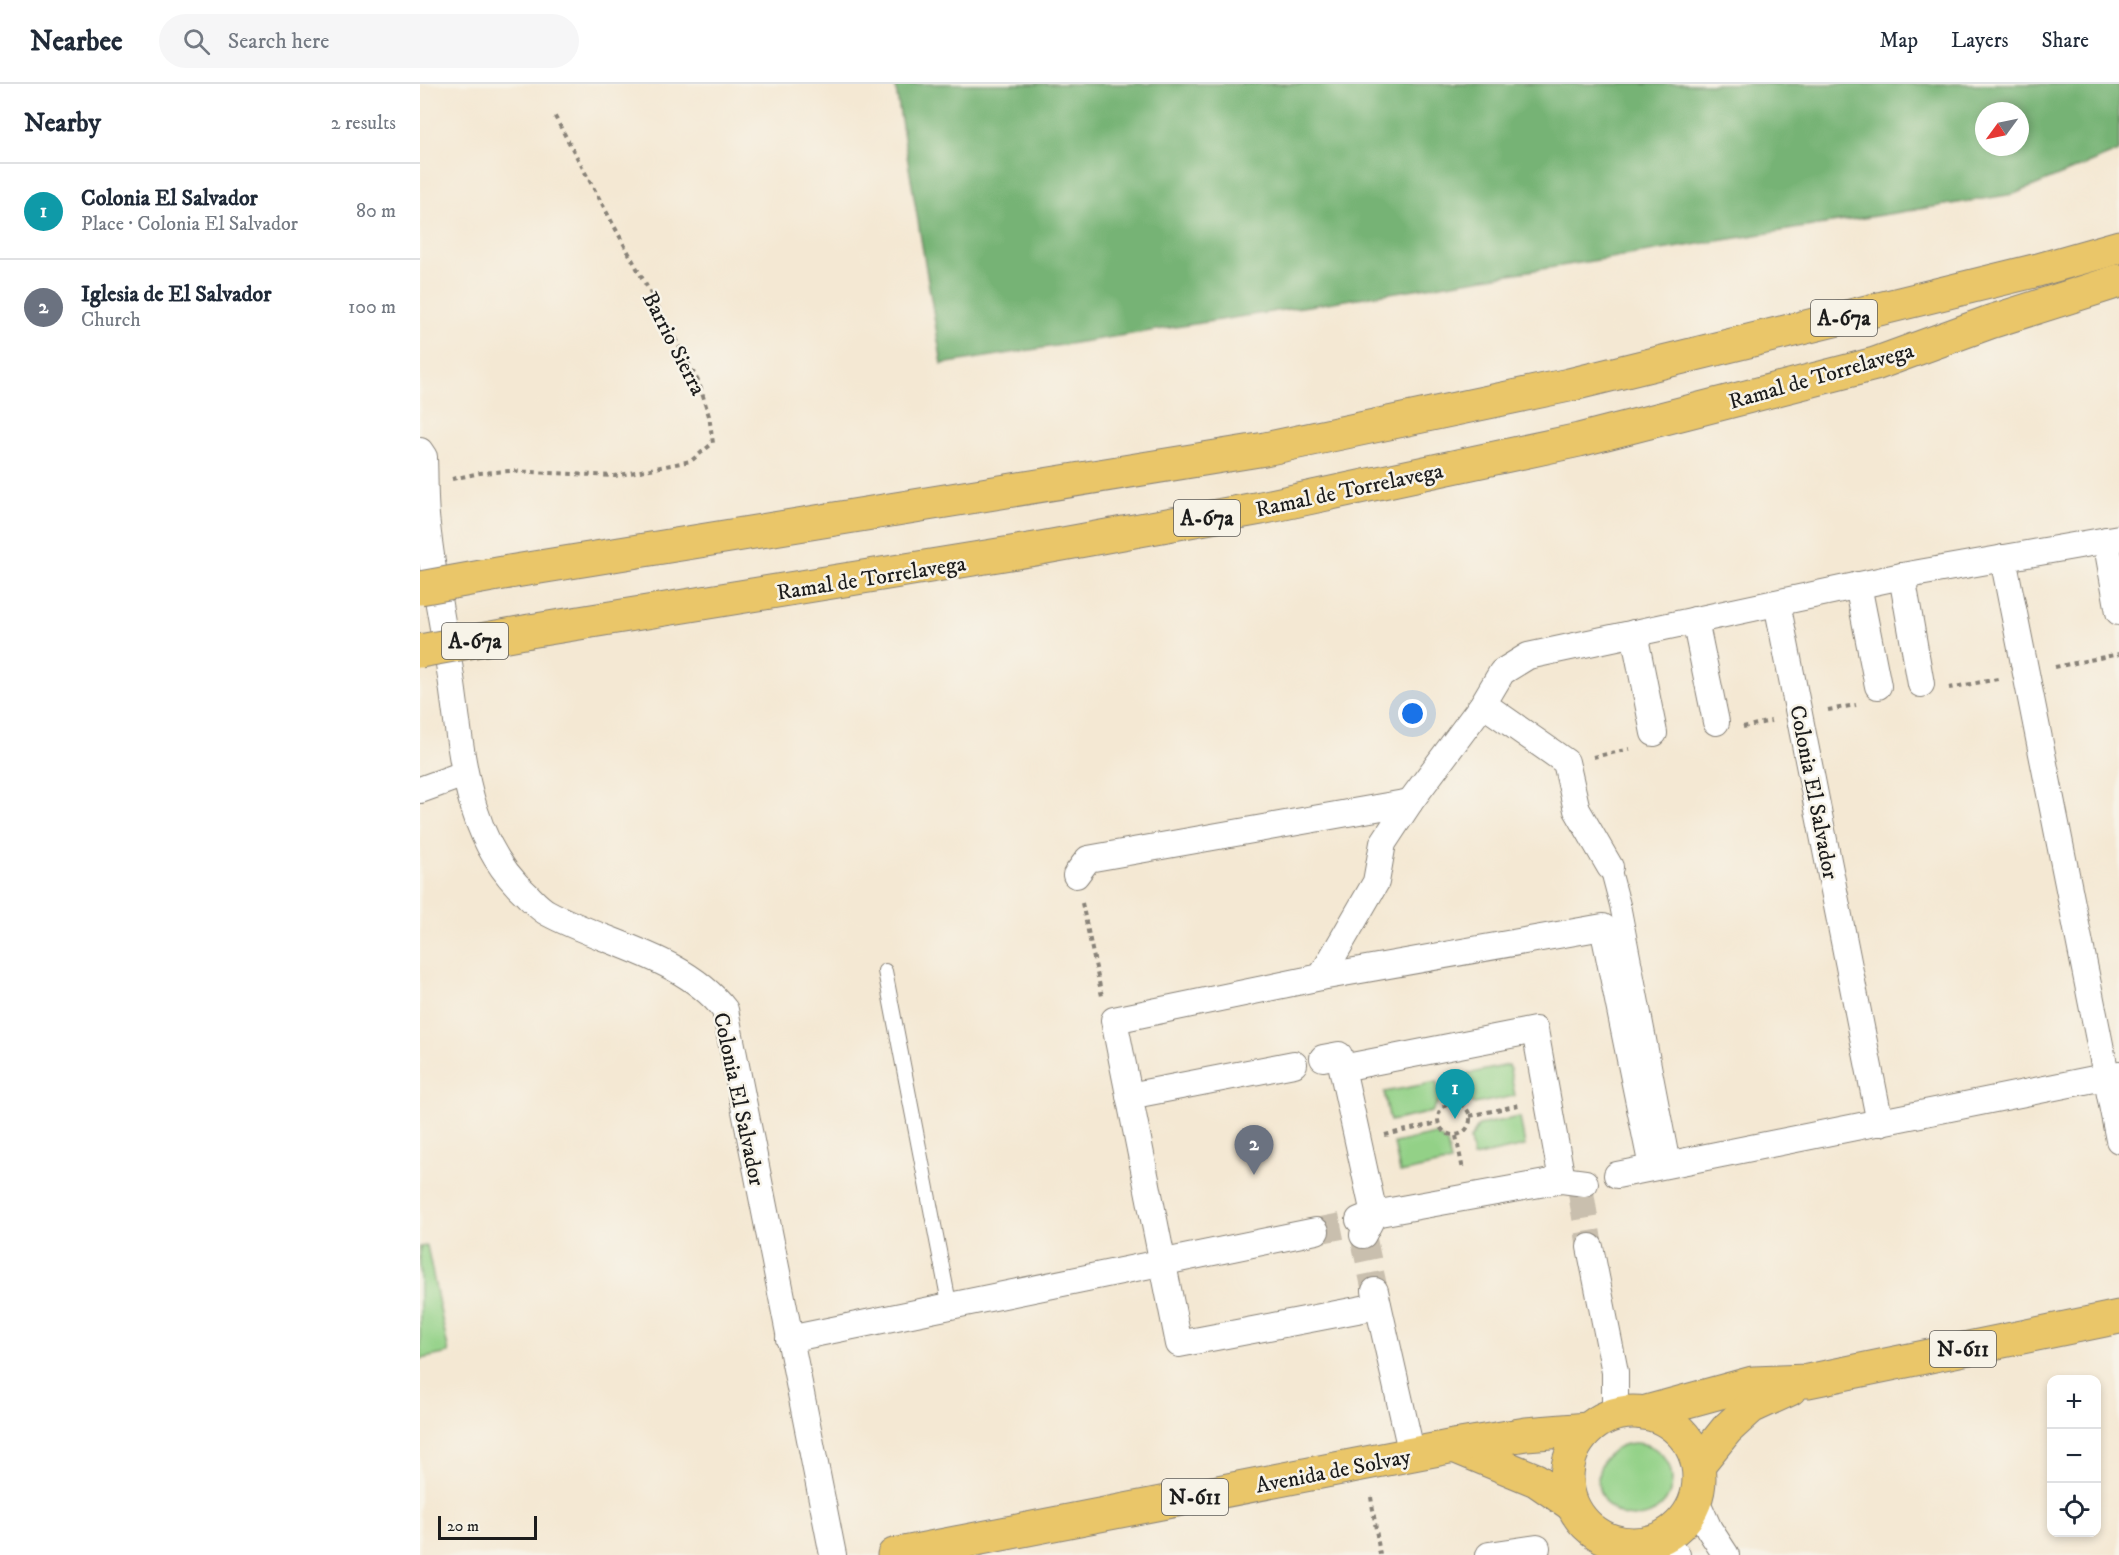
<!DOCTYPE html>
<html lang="en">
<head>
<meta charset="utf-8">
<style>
	body { margin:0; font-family:"IM FELL DW Pica",serif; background:#f6f6f7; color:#1f2937 }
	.controls { position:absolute; right:18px; bottom:18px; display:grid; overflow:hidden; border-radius:12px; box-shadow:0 3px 9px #0003 }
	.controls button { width:54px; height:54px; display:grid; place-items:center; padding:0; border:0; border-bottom:2px solid #e0e1e3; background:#fff; color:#1f2937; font:30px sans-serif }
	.compass { position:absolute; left:1555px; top:18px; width:54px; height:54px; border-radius:50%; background:#fff; box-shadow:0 3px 9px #0003; rotate:237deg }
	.scale { position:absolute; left:18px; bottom:15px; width:99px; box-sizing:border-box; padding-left:6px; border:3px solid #1c1c1c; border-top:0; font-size:16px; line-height:21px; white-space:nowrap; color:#1c1c1c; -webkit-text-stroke:4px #f7f3e8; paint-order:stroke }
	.you { position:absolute; left:993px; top:630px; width:21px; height:21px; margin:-15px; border:4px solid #fff; border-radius:50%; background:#1a73e8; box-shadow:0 0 0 9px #1a73e833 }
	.badge { display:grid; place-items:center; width:39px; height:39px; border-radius:50%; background:#c8321e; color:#fff; font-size:20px; font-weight:700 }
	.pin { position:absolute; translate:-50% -50px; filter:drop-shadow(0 2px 3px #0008) }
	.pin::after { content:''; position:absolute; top:32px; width:21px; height:18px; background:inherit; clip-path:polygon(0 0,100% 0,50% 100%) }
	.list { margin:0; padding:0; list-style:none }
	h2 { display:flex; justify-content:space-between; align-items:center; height:78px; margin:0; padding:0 24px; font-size:26px }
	h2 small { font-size:20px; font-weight:400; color:#747a83 }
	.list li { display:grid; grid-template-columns:39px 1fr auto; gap:18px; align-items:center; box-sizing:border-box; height:96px; padding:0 24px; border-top:2px solid #e0e1e3 }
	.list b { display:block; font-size:22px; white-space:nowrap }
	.list p { margin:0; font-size:20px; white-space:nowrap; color:#747a83 }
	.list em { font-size:20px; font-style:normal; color:#747a83 }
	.icon { flex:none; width:33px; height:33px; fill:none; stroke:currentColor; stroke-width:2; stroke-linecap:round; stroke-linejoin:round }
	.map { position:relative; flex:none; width:1699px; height:1471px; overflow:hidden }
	header { display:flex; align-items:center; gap:36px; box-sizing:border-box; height:84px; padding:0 30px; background:#fff; border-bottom:2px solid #e0e1e3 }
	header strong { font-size:28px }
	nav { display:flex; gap:33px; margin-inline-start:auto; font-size:21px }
	.search { width:420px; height:54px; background:#f6f6f7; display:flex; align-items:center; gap:15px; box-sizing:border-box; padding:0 21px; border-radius:33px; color:#747a83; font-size:22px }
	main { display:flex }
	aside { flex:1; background:#fff }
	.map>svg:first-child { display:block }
	.green { fill:#93d187; stroke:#587652; stroke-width:1.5 }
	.forest { fill:#76b374; stroke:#496848; stroke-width:1.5; fill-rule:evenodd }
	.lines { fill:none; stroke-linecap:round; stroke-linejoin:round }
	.minor-tunnel { stroke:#c9bfae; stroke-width:26; stroke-dasharray:26 13; stroke-linecap:butt }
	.service-casing { stroke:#888278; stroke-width:16 }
	.pedestrian-casing { stroke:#888278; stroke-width:22 }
	.minor-casing { stroke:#888278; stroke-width:28 }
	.trunk-casing { stroke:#888278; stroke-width:35 }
	.motorway-casing { stroke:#888278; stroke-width:35 }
	.path { stroke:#888278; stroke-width:4; stroke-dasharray:4.5 4.5; stroke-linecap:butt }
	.service { stroke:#fff; stroke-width:14 }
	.pedestrian { stroke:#fff; stroke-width:20 }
	.minor { stroke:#fff; stroke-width:26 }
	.trunk { stroke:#eac669; stroke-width:33 }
	.motorway { stroke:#eac669; stroke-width:33 }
	.motorway-bridge-casing { stroke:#888278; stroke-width:35; stroke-linecap:butt }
	.motorway-bridge { stroke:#eac669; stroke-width:33 }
	.labels { text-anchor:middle; stroke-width:5; stroke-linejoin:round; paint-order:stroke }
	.shield { fill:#f7f3e8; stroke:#5e5c59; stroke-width:1.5 }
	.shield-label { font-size:21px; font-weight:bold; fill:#1c1c1c }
	.street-label { font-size:22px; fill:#1c1c1c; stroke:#f7f3e8 }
</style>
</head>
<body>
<header>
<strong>Nearbee</strong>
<div class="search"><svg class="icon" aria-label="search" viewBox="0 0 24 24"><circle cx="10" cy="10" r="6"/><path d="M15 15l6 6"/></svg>Search here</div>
<nav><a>Map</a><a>Layers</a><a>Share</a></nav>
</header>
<main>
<aside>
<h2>Nearby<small>2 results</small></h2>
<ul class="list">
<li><span class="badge" style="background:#0f9aa8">1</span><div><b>Colonia El Salvador</b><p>Place · Colonia El Salvador</p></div><em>80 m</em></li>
<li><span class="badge" style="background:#6b7280">2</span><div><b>Iglesia de El Salvador</b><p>Church</p></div><em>100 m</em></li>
</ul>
</aside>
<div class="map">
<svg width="1699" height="1471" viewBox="0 0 1699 1471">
	<rect width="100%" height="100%" fill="#f7f3e8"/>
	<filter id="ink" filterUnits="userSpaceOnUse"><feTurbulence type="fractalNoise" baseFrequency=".0167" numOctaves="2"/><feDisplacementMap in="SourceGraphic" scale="12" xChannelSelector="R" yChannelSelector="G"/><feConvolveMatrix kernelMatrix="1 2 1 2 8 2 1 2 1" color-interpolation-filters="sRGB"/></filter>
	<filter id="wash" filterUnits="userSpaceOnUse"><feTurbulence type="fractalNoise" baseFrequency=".008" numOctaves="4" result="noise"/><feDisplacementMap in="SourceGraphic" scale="24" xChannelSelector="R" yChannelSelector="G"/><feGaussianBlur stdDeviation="1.35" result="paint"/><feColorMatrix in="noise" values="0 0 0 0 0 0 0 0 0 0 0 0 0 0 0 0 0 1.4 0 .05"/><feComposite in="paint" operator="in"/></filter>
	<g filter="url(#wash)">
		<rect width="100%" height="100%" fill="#f4e8d3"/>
		<g class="green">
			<path d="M1089,981l6,31 -41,8 -13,-9 -4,-19z"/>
			<path d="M1017,998l2,18 -7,12 -42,9 -6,-29z"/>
			<path d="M1100,1033l5,29 -52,11 -3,-18 9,-14z"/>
			<path d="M1015,1050l12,9 4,19 -51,11 -6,-30z"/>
			<path d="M7,1162l22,107 -29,6v-112z"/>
			<circle cx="1215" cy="1396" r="37"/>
		</g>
		<path class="forest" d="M475,0h1224v67l-105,43 -1072,170zM1564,27h36v36h-36z"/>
	</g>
	<g filter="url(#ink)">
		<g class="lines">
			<g class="minor-tunnel">
				<path d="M1161,1109l9,54"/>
				<path d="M896,1147l35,-7"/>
				<path d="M943,1151l12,56"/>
			</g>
			<g class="service-casing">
				<path id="service" d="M465,887l65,337"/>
			</g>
			<g class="pedestrian-casing">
				<path id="pedestrian" d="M1190,783l10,38 50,259"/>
			</g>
			<g class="minor-casing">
				<g id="minor">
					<path d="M0,367l4,6c1,23 0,46 3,68 5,47 15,93 22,139 13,80 13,173 78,231 6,6 13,14 21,18 57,31 135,43 177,97l108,545"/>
					<path d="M1686,456l13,72"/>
					<path d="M1583,474l116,582"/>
					<path d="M1482,492l19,108"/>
					<path d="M1438,501l20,101"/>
					<path d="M1357,519l103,520"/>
					<path d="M1275,536l21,102"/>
					<path d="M1214,549l20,100"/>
					<path d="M1063,620l83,58 11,48 33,57"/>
					<path d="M0,706l44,-16"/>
					<path d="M656,791l12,-16 322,-57"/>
					<path d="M901,893l55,-95 7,-39 27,-41 73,-98 19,-32 26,-16 374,-80 217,-38"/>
					<path d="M903,974l16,-3"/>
					<path d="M709,1012l165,-32"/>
					<path d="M1197,1091l502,-101"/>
					<path d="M939,1136l15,-6 188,-34 23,3"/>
					<path d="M943,1151l11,-21 -32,-146 193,-38 27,150"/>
					<path d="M1170,1163l25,125v43"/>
					<path d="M955,1207l37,164"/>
					<path d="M958,1222l-199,38 -65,-324 207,-43 282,-50 49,240"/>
					<path d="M369,1255l527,-108"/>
					<path d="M1276,1416l13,29 17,26"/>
					<path d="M1222,1460l35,11"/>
					<path d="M1069,1471l48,-7"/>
				</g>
			</g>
			<g class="trunk-casing">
				<g id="trunk">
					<circle cx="1213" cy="1394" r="66"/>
					<path d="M1223,1329l110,-30 55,-2 311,-64"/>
					<path d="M1034,1362l82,34 35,24"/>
					<path d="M1278,1381l29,-36 24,-22 39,-18"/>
					<path d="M474,1471l560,-109 72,-12 62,-5"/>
				</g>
			</g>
			<g class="motorway-casing">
				<g id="motorway">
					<path d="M89,488l756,-123 304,-64 469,-115 81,-23"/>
					<path d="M110,547l505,-82 226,-41 318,-68 296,-76 115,-42 129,-41"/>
				</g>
			</g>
			<g class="path">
				<path d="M32,395l28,-6 30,-2 105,5 76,-15 22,-18 -4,-27 -10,-33 -146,-270"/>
				<path d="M1635,583l64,-13"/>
				<path d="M1529,604l49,-9"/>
				<path d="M1408,626l28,-5"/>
				<path d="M1323,643l28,-6"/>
				<path d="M1173,673l37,-8"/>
				<path d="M662,819l20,93"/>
				<path d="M1025,993l5,26"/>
				<circle cx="1034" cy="1035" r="16"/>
				<path d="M1050,1032l49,-11"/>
				<path d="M965,1051l53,-12"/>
				<path d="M1036,1052l7,34"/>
				<path d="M951,1413l9,58"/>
			</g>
			<use href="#service" class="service"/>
			<use href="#pedestrian" class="pedestrian"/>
			<use href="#minor" class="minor"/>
			<use href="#trunk" class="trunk"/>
			<use href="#motorway" class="motorway"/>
			<g class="motorway-bridge-casing">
				<g id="motorway-bridge">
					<path d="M0,504l89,-16"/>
					<path d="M0,567l110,-20"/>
				</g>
			</g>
			<use href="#motorway-bridge" class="motorway-bridge"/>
		</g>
	</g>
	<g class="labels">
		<g class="shield">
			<rect x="1391" y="216" width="66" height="36" rx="4.5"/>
			<rect x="754" y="416" width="66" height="36" rx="4.5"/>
			<rect x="22" y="539" width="66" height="36" rx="4.5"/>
			<rect x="1510" y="1247" width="66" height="36" rx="4.5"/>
			<rect x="742" y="1395" width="66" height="36" rx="4.5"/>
		</g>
		<g class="shield-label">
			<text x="1424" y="241">A-67a</text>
			<text x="787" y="441">A-67a</text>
			<text x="55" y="564">A-67a</text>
			<text x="1543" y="1272">N-611</text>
			<text x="775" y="1420">N-611</text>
		</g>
		<g class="street-label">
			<text transform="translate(255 259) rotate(63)" y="8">Barrio Sierra</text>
			<text transform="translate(1401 291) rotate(-16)" y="8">Ramal de Torrelavega</text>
			<text transform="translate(929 405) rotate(-12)" y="8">Ramal de Torrelavega</text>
			<text transform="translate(451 493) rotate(-9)" y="8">Ramal de Torrelavega</text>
			<text transform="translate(1395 708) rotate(79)" y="8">Colonia El Salvador</text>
			<text transform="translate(320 1015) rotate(78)" y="8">Colonia El Salvador</text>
			<text transform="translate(913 1386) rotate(-11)" y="8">Avenida de Solvay</text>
		</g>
	</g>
</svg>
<div class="controls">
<button>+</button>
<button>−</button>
<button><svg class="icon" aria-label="locate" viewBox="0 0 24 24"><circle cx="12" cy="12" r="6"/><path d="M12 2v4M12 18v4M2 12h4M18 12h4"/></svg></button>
</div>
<svg class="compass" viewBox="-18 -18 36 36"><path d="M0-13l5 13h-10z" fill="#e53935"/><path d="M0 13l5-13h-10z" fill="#747a83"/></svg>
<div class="scale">20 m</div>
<div class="you"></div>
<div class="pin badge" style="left:1035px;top:1035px;background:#0f9aa8">1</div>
<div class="pin badge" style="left:834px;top:1091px;background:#6b7280">2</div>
</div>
</main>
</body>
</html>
